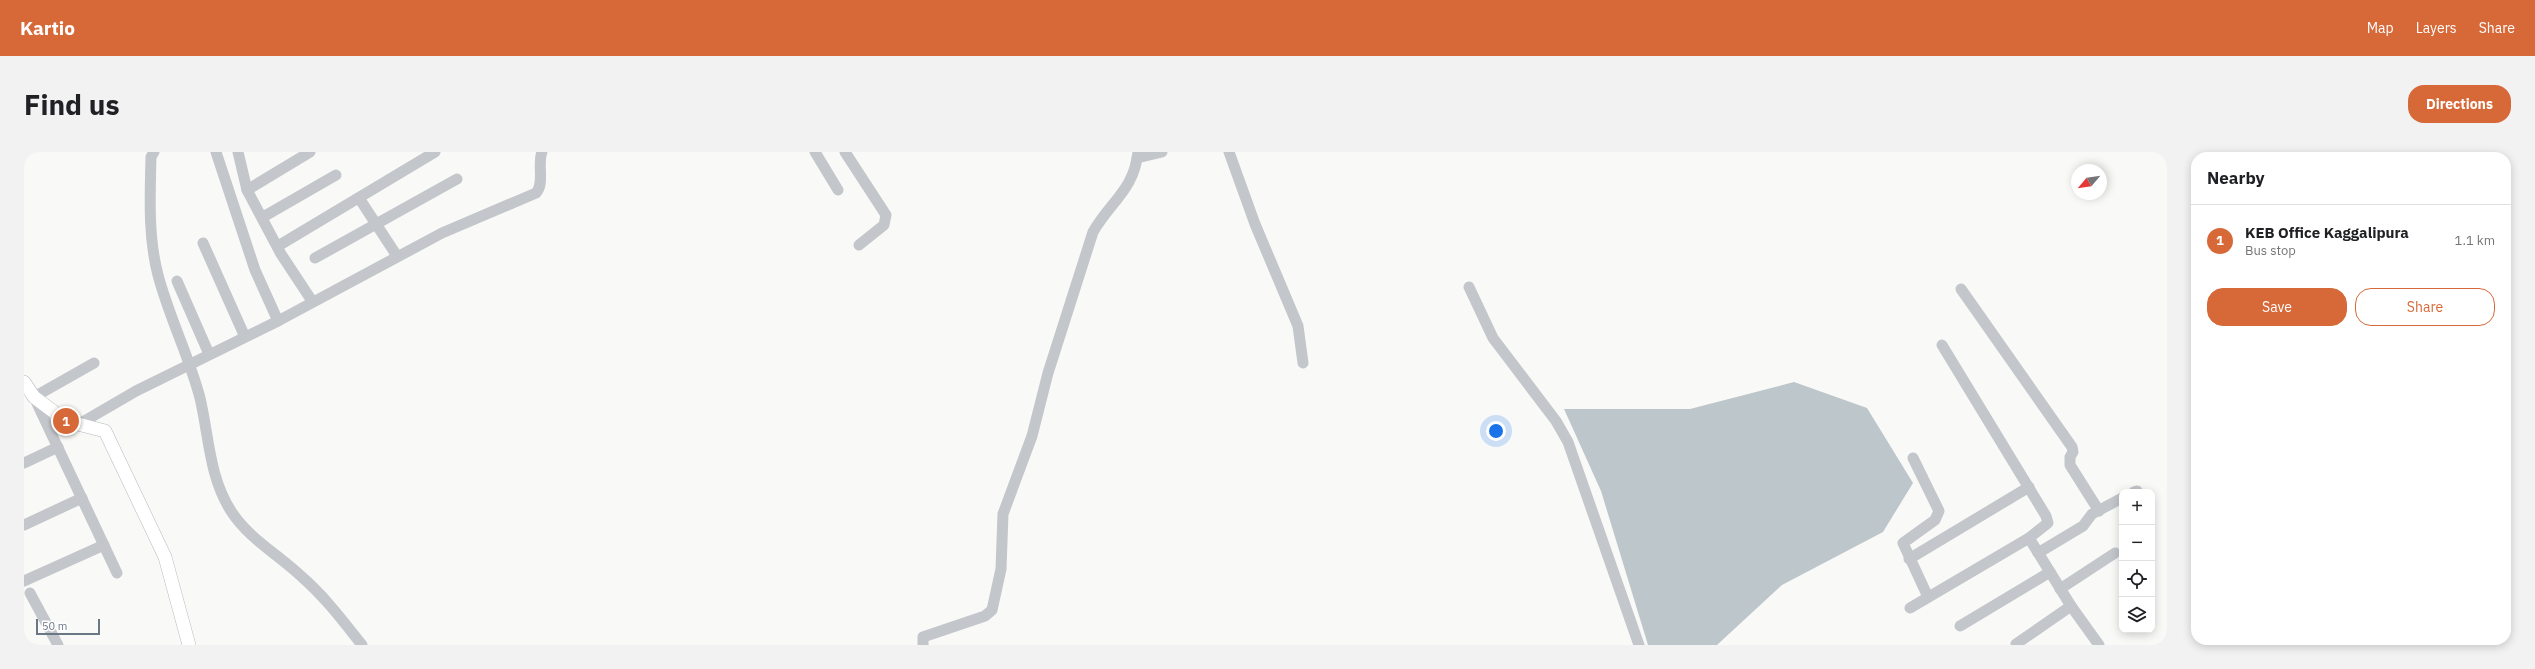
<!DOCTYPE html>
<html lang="en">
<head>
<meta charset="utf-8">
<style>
	body { margin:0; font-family:"IBM Plex Sans",sans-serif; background:#f2f2f2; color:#202124 }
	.controls { position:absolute; right:12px; bottom:12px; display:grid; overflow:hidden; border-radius:8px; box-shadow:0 2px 10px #0003 }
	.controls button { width:36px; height:36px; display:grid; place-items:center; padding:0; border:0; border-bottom:1px solid #e0e0e0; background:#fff; color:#202124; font:20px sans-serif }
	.compass { position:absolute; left:2047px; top:12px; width:36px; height:36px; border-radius:50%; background:#fff; box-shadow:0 2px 10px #0003; rotate:241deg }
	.scale { position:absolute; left:12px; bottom:10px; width:64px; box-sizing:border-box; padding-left:4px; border:2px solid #6a7785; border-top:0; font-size:11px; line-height:14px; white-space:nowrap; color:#6a7785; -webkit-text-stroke:3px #fff; paint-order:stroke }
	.you { position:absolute; left:1472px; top:279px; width:14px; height:14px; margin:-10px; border:3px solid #fff; border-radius:50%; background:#1a73e8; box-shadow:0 0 0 6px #1a73e833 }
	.badge { display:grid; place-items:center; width:26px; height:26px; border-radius:50%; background:#d76939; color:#fff; font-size:13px; font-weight:700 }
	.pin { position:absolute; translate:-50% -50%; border:2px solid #fff; box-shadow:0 1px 4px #0006 }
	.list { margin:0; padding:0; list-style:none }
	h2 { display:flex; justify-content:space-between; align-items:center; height:52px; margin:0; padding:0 16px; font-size:17px }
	h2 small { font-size:13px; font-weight:400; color:#757577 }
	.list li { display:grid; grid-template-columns:26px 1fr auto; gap:12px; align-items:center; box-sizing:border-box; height:72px; padding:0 16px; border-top:1px solid #e0e0e0 }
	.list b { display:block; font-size:15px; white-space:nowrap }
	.list p { margin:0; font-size:13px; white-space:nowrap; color:#757577 }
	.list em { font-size:13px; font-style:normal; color:#757577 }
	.actions { display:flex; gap:8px; padding:12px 16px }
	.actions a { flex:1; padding:9px 0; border:1px solid #d76939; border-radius:16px; text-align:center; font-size:14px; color:#d76939 }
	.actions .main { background:#d76939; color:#fff }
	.icon { flex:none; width:22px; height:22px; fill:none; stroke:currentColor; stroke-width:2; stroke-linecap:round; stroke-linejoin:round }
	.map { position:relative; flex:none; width:2143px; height:493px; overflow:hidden; border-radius:16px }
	header { display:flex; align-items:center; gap:24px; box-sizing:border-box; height:56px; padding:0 20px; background:#d76939; color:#fff }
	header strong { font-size:19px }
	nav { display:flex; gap:22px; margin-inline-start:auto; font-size:14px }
	.intro { display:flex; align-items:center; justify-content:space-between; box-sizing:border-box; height:96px; padding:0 24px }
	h1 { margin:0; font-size:28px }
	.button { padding:10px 18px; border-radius:16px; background:#d76939; color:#fff; font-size:14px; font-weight:700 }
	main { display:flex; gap:24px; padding:0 24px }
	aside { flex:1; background:#fff; border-radius:16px; box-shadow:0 2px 10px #0003 }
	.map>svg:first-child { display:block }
	.water { fill:#bdc6cb }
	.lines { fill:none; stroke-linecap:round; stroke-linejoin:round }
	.major-casing { stroke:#b6babe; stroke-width:14 }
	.minor { stroke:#c3c6ca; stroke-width:11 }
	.major { stroke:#fff; stroke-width:13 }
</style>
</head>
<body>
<header>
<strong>Kartio</strong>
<nav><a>Map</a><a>Layers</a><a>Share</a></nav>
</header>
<div class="intro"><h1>Find us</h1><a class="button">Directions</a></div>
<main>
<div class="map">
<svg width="2143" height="493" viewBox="0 0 2143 493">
	<rect width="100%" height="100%" fill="#f9f9f7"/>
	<path class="water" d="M1770,230l73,26 46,75 -30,49 -101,53 -65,60h-69l-47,-154 -37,-82h126z"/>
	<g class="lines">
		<g class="major-casing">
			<path id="major" d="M0,230l10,15 32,24 39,10 60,126 24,88"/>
		</g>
		<g class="minor">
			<path d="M130,0l-3,5c-1,39 -3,80 7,118 11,42 31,81 42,123 9,38 9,79 31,113 17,27 48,44 71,66 23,20 41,44 60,68"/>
			<path d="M192,0l39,118 23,51"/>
			<path d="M214,0l9,38 34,64 31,47"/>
			<path d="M791,0l23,38"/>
			<path d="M821,0l41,63 -2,10 -25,20"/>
			<path d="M1205,0l26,72 43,102 5,37"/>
			<path d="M1113,6l25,-6"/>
			<path d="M223,38l63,-38"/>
			<path d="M335,46l38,58"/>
			<path d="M239,65l73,-42"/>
			<path d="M179,91l42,94"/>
			<path d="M254,94l157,-94"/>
			<path d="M291,106l142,-79"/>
			<path d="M153,129l32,73"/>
			<path d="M1445,135l24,51 63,83 12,21 71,203"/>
			<path d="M1937,137l111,158 1,5 -3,5v8l29,46"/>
			<path d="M70,211l-60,34 83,176"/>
			<path d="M57,271l55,-32 142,-70 164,-88 94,-40c9,-9 1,-29 6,-41"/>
			<path d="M1889,306l26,53 -4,9 -32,23 25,54"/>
			<path d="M0,311l34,-16"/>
			<path d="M2110,340l3,-1"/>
			<path d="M0,373l58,-27"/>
			<path d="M2005,386l42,68 28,39"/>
			<path d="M2014,401l45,-27 9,-12 30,-16"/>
			<path d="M1885,407l120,-72"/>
			<path d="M0,429l80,-36"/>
			<path d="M2036,437l55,-36"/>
			<path d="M6,441l28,52"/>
			<path d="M1886,456l119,-70 19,-15 -2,-7 -104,-171"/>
			<path d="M1936,474l90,-54"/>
			<path d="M1992,492l55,-38"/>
			<path d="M899,493v-8l62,-21 7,-6 9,-41 2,-55 29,-78 16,-63 45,-141c18,-31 41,-42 45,-80"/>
		</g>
		<use href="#major" class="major"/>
	</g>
</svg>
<div class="controls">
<button>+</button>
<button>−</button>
<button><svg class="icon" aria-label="locate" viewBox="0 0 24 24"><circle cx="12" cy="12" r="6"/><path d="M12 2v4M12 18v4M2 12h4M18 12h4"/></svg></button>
<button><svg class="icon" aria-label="layers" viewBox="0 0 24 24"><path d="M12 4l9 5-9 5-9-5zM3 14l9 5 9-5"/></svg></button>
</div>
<svg class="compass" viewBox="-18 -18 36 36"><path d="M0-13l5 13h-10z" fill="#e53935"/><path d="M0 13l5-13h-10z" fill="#757577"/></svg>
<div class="scale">50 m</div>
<div class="you"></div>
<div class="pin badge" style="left:42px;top:269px">1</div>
</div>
<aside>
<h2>Nearby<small></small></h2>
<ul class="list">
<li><span class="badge">1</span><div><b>KEB Office Kaggalipura</b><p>Bus stop</p></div><em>1.1 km</em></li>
</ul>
<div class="actions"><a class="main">Save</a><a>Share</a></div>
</aside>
</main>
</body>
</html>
